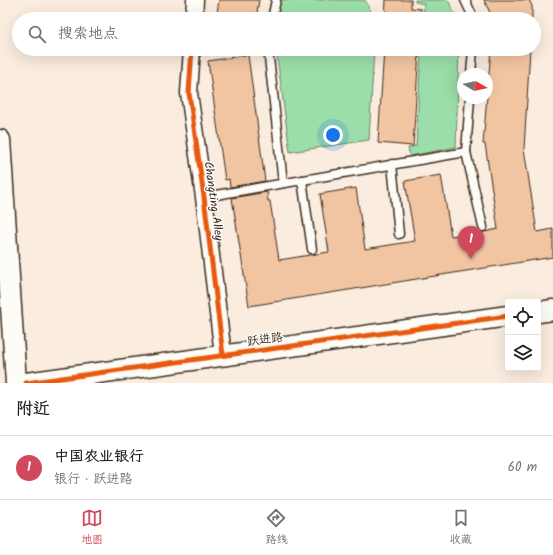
<!DOCTYPE html>
<html lang="zh">
<head>
<meta charset="utf-8">
<style>
	body { margin:0; font-family:Kalam,"LXGW WenKai TC",sans-serif; background:#f2f2f2; color:#202124 }
	.controls { position:absolute; right:12px; bottom:12px; display:grid; overflow:hidden; border-radius:4px; box-shadow:0 4px 16px #0002 }
	.controls button { width:36px; height:36px; display:grid; place-items:center; padding:0; border:0; border-bottom:1px solid #e0e0e0; background:#fff; color:#202124; font:20px sans-serif }
	.compass { position:absolute; left:457px; top:68px; width:36px; height:36px; border-radius:50%; background:#fff; box-shadow:0 4px 16px #0002; rotate:99deg }
	.you { position:absolute; left:333px; top:135px; width:14px; height:14px; margin:-10px; border:3px solid #fff; border-radius:50%; background:#1a73e8; box-shadow:0 0 0 6px #1a73e833 }
	.badge { display:grid; place-items:center; width:26px; height:26px; border-radius:50%; background:#d1495b; color:#fff; font-size:13px; font-weight:700 }
	.pin { position:absolute; translate:-50% -33px; filter:drop-shadow(0 1px 2px #0008) }
	.pin::after { content:''; position:absolute; top:21px; width:14px; height:12px; background:inherit; clip-path:polygon(0 0,100% 0,50% 100%) }
	.list { margin:0; padding:0; list-style:none }
	h2 { display:flex; justify-content:space-between; align-items:center; height:52px; margin:0; padding:0 16px; font-size:17px }
	h2 small { font-size:13px; font-weight:400; color:#757577 }
	.list li { display:grid; grid-template-columns:26px 1fr auto; gap:12px; align-items:center; box-sizing:border-box; height:64px; padding:0 16px; border-top:1px solid #e0e0e0 }
	.list b { display:block; font-size:15px; white-space:nowrap }
	.list p { margin:0; font-size:13px; white-space:nowrap; color:#757577 }
	.list em { font-size:13px; font-style:normal; color:#757577 }
	.icon { flex:none; width:22px; height:22px; fill:none; stroke:currentColor; stroke-width:2; stroke-linecap:round; stroke-linejoin:round }
	.map { position:relative; flex:none; width:553px; height:383px; overflow:hidden }
	.search { position:absolute; background:#fff; box-shadow:0 4px 16px #0002; left:12px; right:12px; top:12px; height:44px; display:flex; align-items:center; gap:10px; box-sizing:border-box; padding:0 14px; border-radius:22px; color:#757577; font-size:15px }
	.sheet { height:116px; background:#fff }
	nav { display:flex; justify-content:space-around; align-items:center; box-sizing:border-box; height:56px; border-top:1px solid #e0e0e0; background:#fff; font-size:11px; color:#757577 }
	nav a { display:grid; justify-items:center; gap:2px }
	nav .on { color:#d1495b }
	.map>svg:first-child { display:block }
	.green { fill:#9bdea9; stroke:#6b8464 }
	.building { fill:#f2c5a2; stroke:#3b2a1e }
	.lines { fill:none; stroke-linecap:round; stroke-linejoin:round }
	.service-casing { stroke:#3b2a1e; stroke-width:11 }
	.minor-casing { stroke:#3b2a1e; stroke-width:19 }
	.tertiary-casing { stroke:#3b2a1e; stroke-width:23 }
	.service { stroke:#fdfcf7; stroke-width:8 }
	.minor { stroke:#fdfcf7; stroke-width:16 }
	.tertiary { stroke:#fdfcf7; stroke-width:20 }
	.cycleway-casing { stroke:#fdfcf7; stroke-width:8 }
	.cycleway { stroke:#e8590c; stroke-width:5 }
	.labels { text-anchor:middle; stroke-width:3; stroke-linejoin:round; paint-order:stroke }
	.street-label { font-size:12px; fill:#3b2a1e; stroke:#fdfcf7 }
</style>
</head>
<body>
<div class="map">
<svg width="553" height="383" viewBox="0 0 553 383">
	<rect width="100%" height="100%" fill="#faecde"/>
	<filter id="ink" filterUnits="userSpaceOnUse"><feTurbulence type="fractalNoise" baseFrequency=".025" numOctaves="2"/><feDisplacementMap in="SourceGraphic" scale="8" xChannelSelector="R" yChannelSelector="G"/><feConvolveMatrix kernelMatrix="1 2 1 2 8 2 1 2 1" color-interpolation-filters="sRGB"/></filter>
	<g filter="url(#ink)">
		<g class="green">
			<path d="M280,0h85l10,19h-99z"/>
			<path d="M415,0h33l9,19h-34l1,-15 -9,-2z"/>
			<path d="M276,49h98l-5,91 -79,12z"/>
			<path d="M421,49h38l-3,98 -46,9 -2,-8 8,-2z"/>
		</g>
		<g class="building">
			<path d="M219,0h40l-3,19h-40z"/>
			<path d="M386,0h25v8l10,1 -1,10h-35z"/>
			<path d="M484,0h45l3,6v13h-39z"/>
			<path d="M384,49h35l-6,97 -35,-3z"/>
			<path d="M491,49h39l-6,100 13,83 16,-3v28l-304,49 -17,-108 35,-6 1,9h2l9,59 50,-8 -9,-58 36,-6 9,61 50,-8 -10,-60 36,-6 10,61 33,-4 14,-3 -13,-85h-2z"/>
			<path d="M248,55l17,126 -35,6 -1,-8 -4,1 -17,-119z"/>
		</g>
		<g class="lines">
			<g class="service-casing">
				<g id="service">
					<path d="M465,0l9,19"/>
					<path d="M272,19l4,-19"/>
					<path d="M268,49l15,134"/>
					<path d="M471,74l2,-25"/>
					<path d="M466,152l17,75"/>
					<path d="M392,164l7,70"/>
					<path d="M302,180l10,69"/>
					<path d="M204,197l262,-45 4,-54"/>
				</g>
			</g>
			<g class="minor-casing">
				<g id="minor">
					<path d="M194,19l1,-19"/>
					<path d="M192,49l-3,44 15,104 19,158"/>
				</g>
			</g>
			<g class="tertiary-casing">
				<g id="tertiary">
					<path d="M0,140l16,243"/>
					<path d="M538,312l15,-2"/>
					<path d="M26,383l482,-67"/>
				</g>
			</g>
			<use href="#service" class="service"/>
			<use href="#minor" class="minor"/>
			<use href="#tertiary" class="tertiary"/>
			<g class="cycleway-casing">
				<g id="cycleway">
					<path d="M192,49l-3,44 15,104 19,158"/>
					<path d="M26,383l482,-67"/>
				</g>
			</g>
			<use href="#cycleway" class="cycleway"/>
		</g>
	</g>
	<g class="labels">
		<g class="street-label">
			<text transform="translate(214 201) rotate(82)" y="4">Changting Alley</text>
			<text transform="translate(265 339) rotate(-8)" y="4">跃进路</text>
		</g>
	</g>
</svg>
<div class="controls">
<button><svg class="icon" aria-label="locate" viewBox="0 0 24 24"><circle cx="12" cy="12" r="6"/><path d="M12 2v4M12 18v4M2 12h4M18 12h4"/></svg></button>
<button><svg class="icon" aria-label="layers" viewBox="0 0 24 24"><path d="M12 4l9 5-9 5-9-5zM3 14l9 5 9-5"/></svg></button>
</div>
<svg class="compass" viewBox="-18 -18 36 36"><path d="M0-13l5 13h-10z" fill="#e53935"/><path d="M0 13l5-13h-10z" fill="#757577"/></svg>
<div class="you"></div>
<div class="pin badge" style="left:471px;top:259px">1</div>
<div class="search"><svg class="icon" aria-label="search" viewBox="0 0 24 24"><circle cx="10" cy="10" r="6"/><path d="M15 15l6 6"/></svg>搜索地点</div>
</div>
<section class="sheet">
<h2>附近<small></small></h2>
<ul class="list">
<li><span class="badge">1</span><div><b>中国农业银行</b><p>银行 · 跃进路</p></div><em>60 m</em></li>
</ul>
</section>
<nav>
<a class="on"><svg class="icon" aria-label="map" viewBox="0 0 24 24"><path d="M3 6l6-2 6 2 6-2v14l-6 2-6-2-6 2zM9 4v14M15 6v14"/></svg>地图</a>
<a><svg class="icon" aria-label="directions" viewBox="0 0 24 24"><path d="M12 3l9 9-9 9-9-9zM9 14v-3h6M13 9l2 2-2 2"/></svg>路线</a>
<a><svg class="icon" aria-label="saved" viewBox="0 0 24 24"><path d="M7 4h10v16l-5-4-5 4z"/></svg>收藏</a>
</nav>
</body>
</html>
